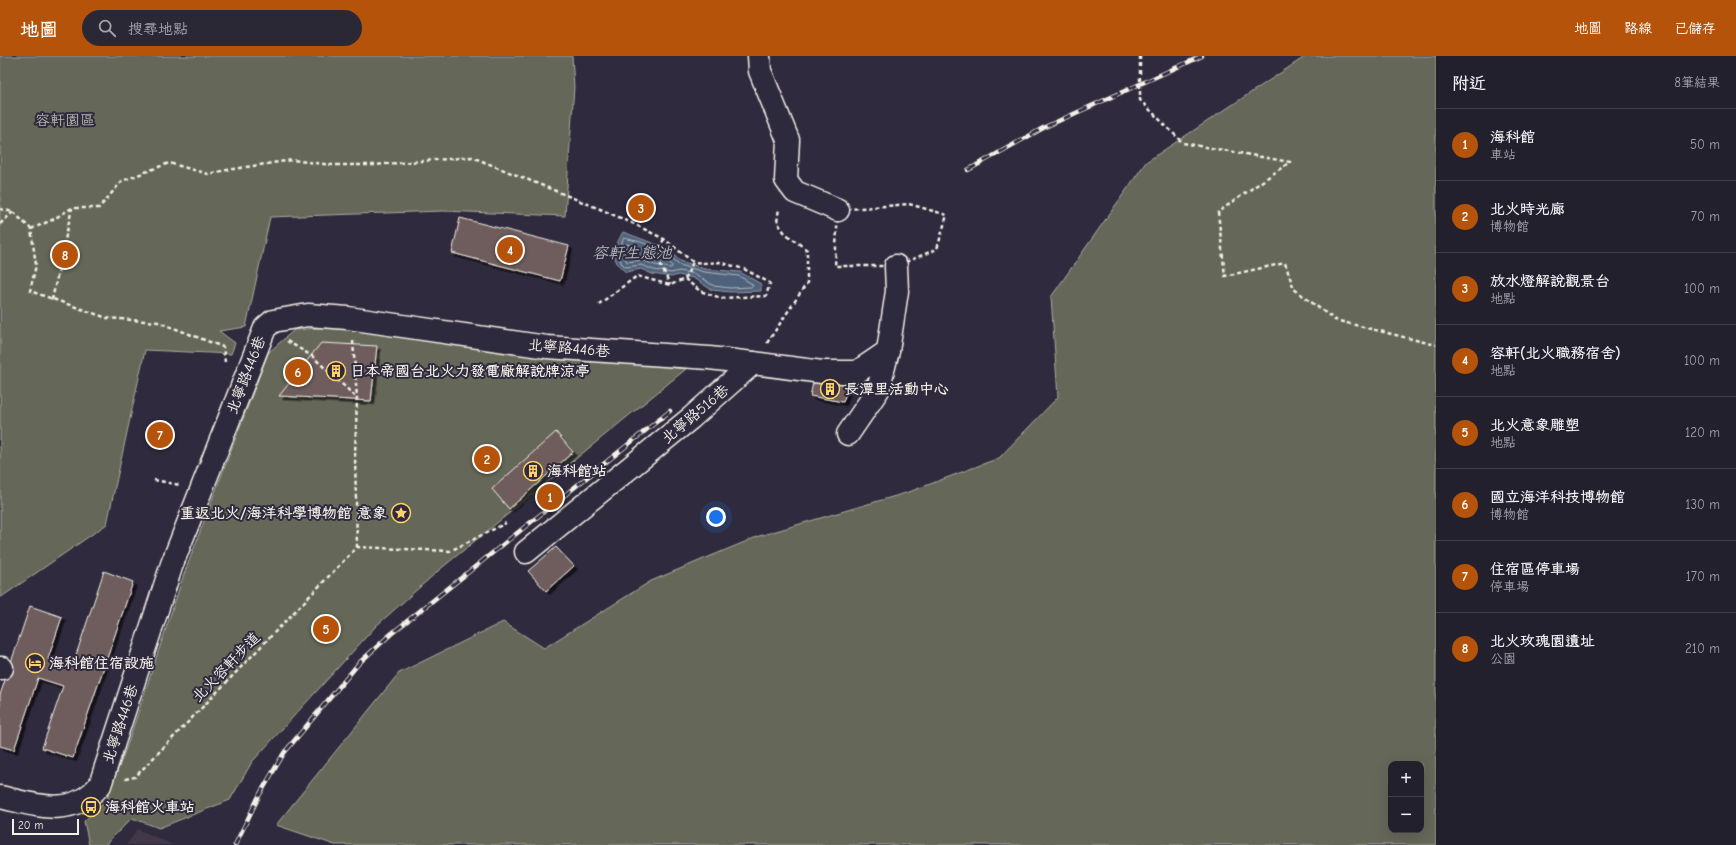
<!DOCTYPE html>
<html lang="zh-TW">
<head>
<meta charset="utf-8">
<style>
	body { margin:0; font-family:"Comic Neue","LXGW WenKai TC",sans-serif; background:#2b2836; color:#f1f3f6 }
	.controls { position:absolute; right:12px; bottom:12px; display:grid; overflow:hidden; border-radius:8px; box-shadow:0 4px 16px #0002 }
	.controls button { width:36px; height:36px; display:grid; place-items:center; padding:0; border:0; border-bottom:1px solid #403e4a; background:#23202e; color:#f1f3f6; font:20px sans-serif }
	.scale { position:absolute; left:12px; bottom:10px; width:67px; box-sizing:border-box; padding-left:4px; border:2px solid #f4f1e8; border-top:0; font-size:11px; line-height:14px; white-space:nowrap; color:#f4f1e8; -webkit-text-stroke:3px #2f2a3d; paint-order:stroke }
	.you { position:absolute; left:716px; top:461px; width:14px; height:14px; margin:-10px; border:3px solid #fff; border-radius:50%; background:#1a73e8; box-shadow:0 0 0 6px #1a73e833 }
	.badge { display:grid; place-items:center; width:26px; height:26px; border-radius:50%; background:#b45309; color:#fff; font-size:13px; font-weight:700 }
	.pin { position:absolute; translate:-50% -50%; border:2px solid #fff; box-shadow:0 1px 4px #0006 }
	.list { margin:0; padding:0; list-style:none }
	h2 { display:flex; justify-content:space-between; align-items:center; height:52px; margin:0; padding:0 16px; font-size:17px }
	h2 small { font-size:13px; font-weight:400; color:#a3a3aa }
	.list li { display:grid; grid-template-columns:26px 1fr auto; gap:12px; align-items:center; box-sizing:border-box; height:72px; padding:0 16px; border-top:1px solid #403e4a }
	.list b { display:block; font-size:15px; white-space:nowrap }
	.list p { margin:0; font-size:13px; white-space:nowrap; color:#a3a3aa }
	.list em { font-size:13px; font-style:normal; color:#a3a3aa }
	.icon { flex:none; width:22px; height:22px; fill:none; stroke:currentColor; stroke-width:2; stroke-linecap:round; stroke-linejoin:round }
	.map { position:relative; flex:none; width:1436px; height:789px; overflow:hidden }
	header { display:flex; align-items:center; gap:24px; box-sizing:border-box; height:56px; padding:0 20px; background:#b45309; color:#fff }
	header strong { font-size:19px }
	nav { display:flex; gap:22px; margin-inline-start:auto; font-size:14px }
	.search { width:280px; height:36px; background:#2b2836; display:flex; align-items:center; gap:10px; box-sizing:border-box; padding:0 14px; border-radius:22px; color:#a3a3aa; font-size:15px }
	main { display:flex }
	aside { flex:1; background:#23202e }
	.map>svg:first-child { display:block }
	.built { fill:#423946 }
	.green { fill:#656759; stroke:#acaca0; fill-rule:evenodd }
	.water { fill:#50627b; stroke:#929ba7 }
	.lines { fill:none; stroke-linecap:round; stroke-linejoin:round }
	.shore { stroke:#b2b8bc; stroke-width:1 }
	.building { fill:#6e5d5b; stroke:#f4f1e8; filter:url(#shadow) }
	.minor-casing { stroke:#f4f1e8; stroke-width:25 }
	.path { stroke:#f4f1e8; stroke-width:2.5; stroke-dasharray:4 3; stroke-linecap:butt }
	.minor { stroke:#2f2a3d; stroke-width:22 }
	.rail-casing { stroke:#f4f1e8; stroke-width:4.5 }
	.rail { stroke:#2f2a3d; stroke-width:3; stroke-dasharray:9; stroke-linecap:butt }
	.labels { text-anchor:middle; stroke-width:4; stroke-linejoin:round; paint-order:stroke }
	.park-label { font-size:15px; fill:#b4b3a8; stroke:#2f2a3d }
	.street-label { font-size:15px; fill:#f4f1e8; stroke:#2f2a3d }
	.poi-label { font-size:15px; font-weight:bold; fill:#f4f1e8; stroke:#2f2a3d; text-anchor:start }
	.water-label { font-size:16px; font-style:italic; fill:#b2b8bc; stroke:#2f2a3d }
</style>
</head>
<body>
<header>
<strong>地圖</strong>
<div class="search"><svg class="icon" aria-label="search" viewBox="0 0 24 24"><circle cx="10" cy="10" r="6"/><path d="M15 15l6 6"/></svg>搜尋地點</div>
<nav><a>地圖</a><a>路線</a><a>已儲存</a></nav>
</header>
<main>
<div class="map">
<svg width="1436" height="789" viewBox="0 0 1436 789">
	<defs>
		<filter id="shadow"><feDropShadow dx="3.5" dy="3.5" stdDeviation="0" flood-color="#0009"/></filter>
	</defs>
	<rect width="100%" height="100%" fill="#2f2a3d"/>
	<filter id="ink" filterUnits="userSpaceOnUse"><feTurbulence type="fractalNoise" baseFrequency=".025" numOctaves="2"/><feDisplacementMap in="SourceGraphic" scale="8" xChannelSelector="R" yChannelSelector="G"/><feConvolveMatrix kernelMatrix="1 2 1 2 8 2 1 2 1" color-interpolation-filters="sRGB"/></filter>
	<g filter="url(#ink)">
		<path class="built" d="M138,773l35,16h-47z"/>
		<g class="green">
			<path d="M0,0h572l2,31 -9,129 -122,-5 -173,6 -24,110 -27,4 16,12 -4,11 -86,-4 -38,174 -107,74z"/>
			<path d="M1306,0h130v789h-1101l-59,-20 123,-152 104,-51 41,26 107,-67 108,-45 150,-44 90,-34 59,-61 -7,-100 95,-135zM1391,708h30v66h-30z"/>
			<path d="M331,271l355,42 -248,202 -62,55 -124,136 -22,38 -71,28 -27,-10 -27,27h-16l-5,-24 22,-20 22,-58 56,-169 84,-221 26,-23z"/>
		</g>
		<path class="water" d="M623,176l43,16 15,13 24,8 35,3 21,12v7l-31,1 -18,-2 -19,-12 -15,-3 -6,2 -20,-3 -11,-5 -15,3c-17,-12 -12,-24 -3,-40z"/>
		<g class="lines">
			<g class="shore">
				<path d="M624,182l17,4 23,9 16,14 24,7 35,4 13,8 1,2 -2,1 -21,1 -16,-2 -19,-12 -16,-3 -8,2 -17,-3 -13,-5 -15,2 -4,-3 -4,-9z"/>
				<path d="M627,188l35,11 10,10v2l-2,1 -15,-3 -13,-5 -15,2 -3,-7z"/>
			</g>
		</g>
		<g class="building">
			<path d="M460,162l109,28 -9,35 -108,-28z"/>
			<path d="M321,287l56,3 -6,55 -92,-5z"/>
			<path d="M814,323l36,2 -7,21 -33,-6z"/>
			<path d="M556,376l17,20 -64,57 -17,-20z"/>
			<path d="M556,491l18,19 -28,25 -18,-20z"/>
			<path d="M104,515l29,11 -60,176 -31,-10 21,-62 -25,-8 -24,72 -14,-4v-51l30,-89 32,11 -14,42 24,8z"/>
		</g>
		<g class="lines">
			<g class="minor-casing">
				<g id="minor">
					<path d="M759,0l1,15 28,69 -2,40 9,12 43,18"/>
					<path d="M848,378l30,-44 10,-39 9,-60 -1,-25"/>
					<path d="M526,496l165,-134 62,-55 69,9h35l31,-21"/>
					<path d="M0,612h2"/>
					<path d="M0,741c37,8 71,22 100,-12l72,-221 93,-236 8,-7 35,-6 40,3 199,29 162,11 44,5"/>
				</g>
			</g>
			<g class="path">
				<path d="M1140,0v44l43,43 107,19 -72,50 7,64 60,-13 9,26 41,31 101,25"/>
				<path d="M909,148l38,11 -10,34 -41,17h-61l3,-56z"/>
				<path d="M0,153l13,3 18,17 5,36 -6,26 77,27 51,4 65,25 2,15"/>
				<path d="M0,168l13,-12"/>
				<path d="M31,173l21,-9 20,-12h27l23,-27 47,-18 39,11 19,-4 65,-10 40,5h42l98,-8 128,52 32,14 32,16 29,23 14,1 12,-1 25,7 26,14 -4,13 -45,2 -21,-7 -15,-12 -15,6 -33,-9 -38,28"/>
				<path d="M664,183l-8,15 14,31"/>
				<path d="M685,223l8,-17"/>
				<path d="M52,244l20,-92"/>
				<path d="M287,285l25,15 45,42"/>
				<path d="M353,285l4,57 -2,57 2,92"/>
				<path d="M767,287l40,-60v-33l-22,-17 -8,-11 2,-14"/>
				<path d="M154,424l26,5"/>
				<path d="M125,723l10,-2 222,-230 93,4 56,-28"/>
			</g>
			<use href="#minor" class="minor"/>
			<g class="rail-casing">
				<g id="rail">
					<path d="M968,114l77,-43 157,-71"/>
					<path d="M235,789l25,-51 24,-41 75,-90 32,-29 279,-223"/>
				</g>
			</g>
			<use href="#rail" class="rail"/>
		</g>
	</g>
	<defs>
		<g id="building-ring" transform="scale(1)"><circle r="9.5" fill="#2f2a3d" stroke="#ffd166" stroke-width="1.5"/><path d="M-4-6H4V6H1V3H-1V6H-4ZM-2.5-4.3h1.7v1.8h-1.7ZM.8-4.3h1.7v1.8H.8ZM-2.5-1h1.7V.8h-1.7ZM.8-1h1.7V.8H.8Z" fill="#ffd166"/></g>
		<g id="sight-ring" transform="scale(1)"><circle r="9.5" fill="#2f2a3d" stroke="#ffd166" stroke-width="1.5"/><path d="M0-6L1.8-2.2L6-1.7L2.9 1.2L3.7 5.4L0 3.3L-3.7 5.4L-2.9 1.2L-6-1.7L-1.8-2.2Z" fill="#ffd166"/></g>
		<g id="hotel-ring" transform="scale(1)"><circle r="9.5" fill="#2f2a3d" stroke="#ffd166" stroke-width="1.5"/><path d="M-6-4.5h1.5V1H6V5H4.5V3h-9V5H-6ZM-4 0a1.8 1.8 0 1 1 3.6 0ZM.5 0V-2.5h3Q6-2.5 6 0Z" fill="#ffd166"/></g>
		<g id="bus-ring" transform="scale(1)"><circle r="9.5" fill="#2f2a3d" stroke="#ffd166" stroke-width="1.5"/><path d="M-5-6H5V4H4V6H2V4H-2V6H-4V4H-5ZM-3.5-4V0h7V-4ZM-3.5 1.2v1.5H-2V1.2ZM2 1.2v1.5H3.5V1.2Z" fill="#ffd166"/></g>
	</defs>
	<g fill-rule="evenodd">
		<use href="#building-ring" x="336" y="315"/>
		<use href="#building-ring" x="830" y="333"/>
		<use href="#building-ring" x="533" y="415"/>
		<use href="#sight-ring" x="401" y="457"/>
		<use href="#hotel-ring" x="35" y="607"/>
		<use href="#bus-ring" x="91" y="751"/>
	</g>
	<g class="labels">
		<g class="park-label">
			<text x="65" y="69">容軒園區</text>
		</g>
		<g class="street-label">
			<text transform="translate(569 292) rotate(5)" y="5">北寧路446巷</text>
			<text transform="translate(246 319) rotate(-69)" y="5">北寧路446巷</text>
			<text transform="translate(695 358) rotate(-40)" y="5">北寧路516巷</text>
			<text transform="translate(226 611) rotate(-46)" y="5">北火容軒步道</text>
			<text transform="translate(120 668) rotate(-72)" y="5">北寧路446巷</text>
		</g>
		<g class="poi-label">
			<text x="350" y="320">日本帝國台北火力發電廠解說牌涼亭</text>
			<text x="844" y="338">長潭里活動中心</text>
			<text x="547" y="420">海科館站</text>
			<text x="387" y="462" text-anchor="end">重返北火/海洋科學博物館 意象</text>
			<text x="49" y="612">海科館住宿設施</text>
			<text x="105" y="756">海科館火車站</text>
		</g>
		<g class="water-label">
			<text x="632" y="202">容軒生態池</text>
		</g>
	</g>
</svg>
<div class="controls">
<button>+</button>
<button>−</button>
</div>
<div class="scale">20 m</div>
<div class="you"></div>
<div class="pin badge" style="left:550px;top:441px">1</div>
<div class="pin badge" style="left:487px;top:403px">2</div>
<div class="pin badge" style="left:641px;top:152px">3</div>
<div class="pin badge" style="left:510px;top:194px">4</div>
<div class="pin badge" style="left:326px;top:573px">5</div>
<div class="pin badge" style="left:298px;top:316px">6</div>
<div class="pin badge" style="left:160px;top:379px">7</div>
<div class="pin badge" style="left:65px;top:199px">8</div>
</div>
<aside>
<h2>附近<small>8筆結果</small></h2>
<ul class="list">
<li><span class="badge">1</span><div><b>海科館</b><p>車站</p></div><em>50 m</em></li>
<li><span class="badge">2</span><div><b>北火時光廊</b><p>博物館</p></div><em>70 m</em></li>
<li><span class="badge">3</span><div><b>放水燈解說觀景台</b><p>地點</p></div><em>100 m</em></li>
<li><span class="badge">4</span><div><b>容軒(北火職務宿舍)</b><p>地點</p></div><em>100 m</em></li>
<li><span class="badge">5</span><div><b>北火意象雕塑</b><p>地點</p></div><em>120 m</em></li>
<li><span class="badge">6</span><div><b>國立海洋科技博物館</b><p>博物館</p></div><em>130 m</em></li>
<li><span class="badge">7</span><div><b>住宿區停車場</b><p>停車場</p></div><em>170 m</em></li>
<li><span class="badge">8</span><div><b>北火玫瑰園遺址</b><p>公園</p></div><em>210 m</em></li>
</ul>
</aside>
</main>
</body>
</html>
